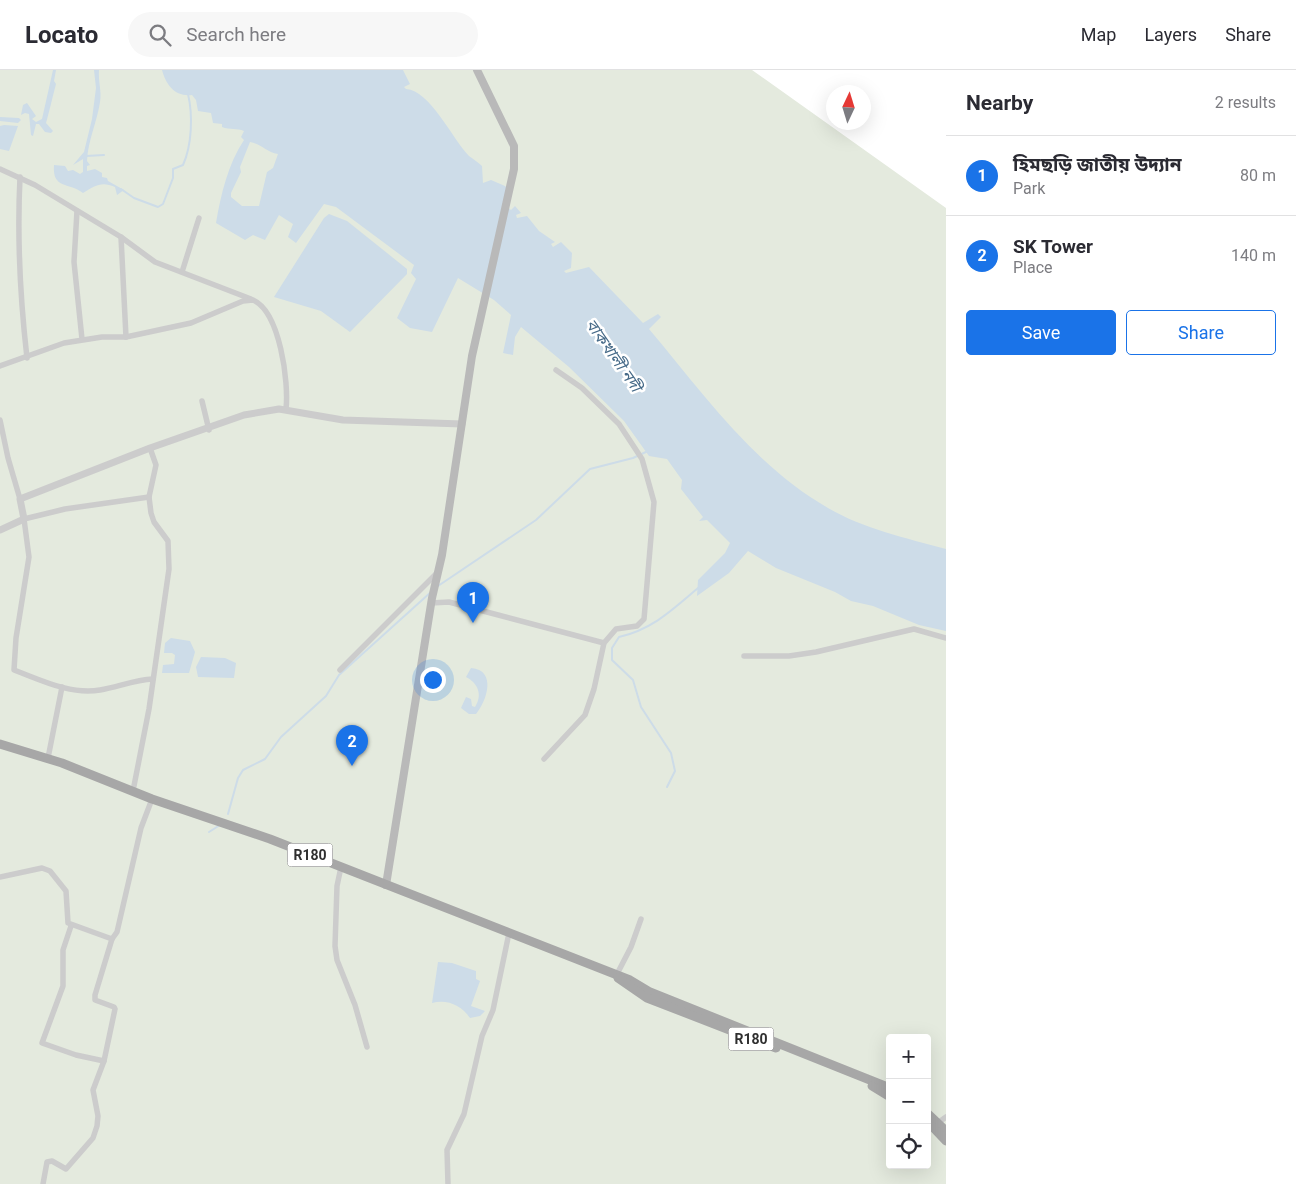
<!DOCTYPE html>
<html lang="en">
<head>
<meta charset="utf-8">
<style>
	body { margin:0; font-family:Roboto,"Noto Sans Bengali",sans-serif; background:#f7f7f7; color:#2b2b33 }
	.controls { position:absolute; right:15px; bottom:15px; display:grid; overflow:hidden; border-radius:5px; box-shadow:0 5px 20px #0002 }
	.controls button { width:45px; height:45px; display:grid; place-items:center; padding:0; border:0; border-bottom:1px solid #e1e1e2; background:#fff; color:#2b2b33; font:25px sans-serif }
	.compass { position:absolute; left:826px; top:15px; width:45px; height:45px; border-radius:50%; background:#fff; box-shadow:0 5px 20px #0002; rotate:4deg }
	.you { position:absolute; left:432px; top:609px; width:18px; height:18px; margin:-12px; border:4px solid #fff; border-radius:50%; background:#1a73e8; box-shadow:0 0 0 8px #1a73e833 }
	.badge { display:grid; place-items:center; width:32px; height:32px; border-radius:50%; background:#1a73e8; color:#fff; font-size:16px; font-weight:700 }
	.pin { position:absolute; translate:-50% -41px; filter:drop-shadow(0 1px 2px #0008) }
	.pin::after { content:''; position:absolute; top:26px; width:18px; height:15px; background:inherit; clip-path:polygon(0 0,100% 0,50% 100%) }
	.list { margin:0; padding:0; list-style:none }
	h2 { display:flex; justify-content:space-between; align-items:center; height:65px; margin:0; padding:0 20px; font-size:21px }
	h2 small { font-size:16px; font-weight:400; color:#7c7c81 }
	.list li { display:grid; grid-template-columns:32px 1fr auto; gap:15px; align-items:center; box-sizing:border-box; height:80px; padding:0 20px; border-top:1px solid #e1e1e2 }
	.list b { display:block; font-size:19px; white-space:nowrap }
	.list p { margin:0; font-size:16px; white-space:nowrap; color:#7c7c81 }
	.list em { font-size:16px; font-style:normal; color:#7c7c81 }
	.actions { display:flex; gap:10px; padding:15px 20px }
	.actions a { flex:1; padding:11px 0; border:1px solid #1a73e8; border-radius:5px; text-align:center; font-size:18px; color:#1a73e8 }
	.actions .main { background:#1a73e8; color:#fff }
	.icon { flex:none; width:28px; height:28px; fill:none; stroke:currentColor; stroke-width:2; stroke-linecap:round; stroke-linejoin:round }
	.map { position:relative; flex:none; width:946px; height:1114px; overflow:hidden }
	header { display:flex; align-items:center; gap:30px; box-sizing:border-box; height:70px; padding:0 25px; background:#fff; border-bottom:1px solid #e1e1e2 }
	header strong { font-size:24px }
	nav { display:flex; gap:28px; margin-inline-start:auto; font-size:18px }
	.search { width:350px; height:45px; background:#f7f7f7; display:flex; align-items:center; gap:12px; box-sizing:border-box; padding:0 18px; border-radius:28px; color:#7c7c81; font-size:19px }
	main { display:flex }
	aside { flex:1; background:#fff }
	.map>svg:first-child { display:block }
	.green { fill:#e4eade; fill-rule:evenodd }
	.water { fill:#cddce8; fill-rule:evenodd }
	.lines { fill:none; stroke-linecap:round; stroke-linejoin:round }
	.stream { stroke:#cddce8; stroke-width:2 }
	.minor { stroke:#ccc; stroke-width:5.5 }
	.tertiary { stroke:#ccc; stroke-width:7 }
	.secondary { stroke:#b9b9b9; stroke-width:8 }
	.primary { stroke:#a7a7a7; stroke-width:9 }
	.labels { text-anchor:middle; stroke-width:5; stroke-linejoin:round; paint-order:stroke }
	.shield { fill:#fff; stroke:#6d6d6d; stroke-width:1 }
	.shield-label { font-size:14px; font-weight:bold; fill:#2f2f2f }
	.water-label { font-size:16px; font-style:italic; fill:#466a88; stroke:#fff }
</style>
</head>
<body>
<header>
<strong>Locato</strong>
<div class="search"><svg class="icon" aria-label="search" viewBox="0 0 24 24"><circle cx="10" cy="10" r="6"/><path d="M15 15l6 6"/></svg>Search here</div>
<nav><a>Map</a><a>Layers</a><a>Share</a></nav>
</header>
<main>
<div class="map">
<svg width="946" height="1114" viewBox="0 0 946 1114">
	<rect width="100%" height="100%" fill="#fff"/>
	<path class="green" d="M0,0h752l194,138v976h-946zM890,968h37v127h-37z"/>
	<g class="water">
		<path d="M53,0h3l-2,11 2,3c-4,15 -6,25 -10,39l7,8 -2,2 -6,-1 -6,-8h-3l-3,12 -2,-1 -2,-21 -4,-1 -4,2 2,-10 4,-2 9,13 -4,3 4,3 6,-3z"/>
		<path d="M94,0h5c-1,11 3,22 1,32 -3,20 -12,38 -13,59l3,4 -3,1v5l8,-2 7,4v4l5,1 1,3 16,9 -7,5 -2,-8c-14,-6 -20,-1 -32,6 -13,-11 -31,-3 -29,-28l11,1 3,5 5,-1 7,4 3,-2v-13l-10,6 11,-13 8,-33 4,-31z"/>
		<path d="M162,0h241l7,14 -6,3 2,2c24,1 47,51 63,67 4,3 9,6 13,10l1,17 8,-3 14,6 6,6 -8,11 8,7 4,-4 6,7 -5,2 1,3 10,-2 12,15 16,11 -4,2 2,3 8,-5 11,11 -1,15 -7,3 2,2 23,-6 54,56 15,-9 3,3 -12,12c54,64 105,137 179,179 36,21 78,30 118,41v82l-27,-6 -46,-19 -22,-5 -16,-9 -59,-24 -28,-17 -19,22 -32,23 1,-16 27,-27 5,-10 -23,-23 -8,1 4,-4 -22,-28 1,-9 -15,-21 -18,-3 -25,-35 -55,-54 -48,-40 -6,10 -2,18 -10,-2 8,-38 -17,-15 -36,-22 -26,54 -22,-4 -13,-10 19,-39 -5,-6 3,-8 -78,-58 -12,-3 -28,39 -8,-6 5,-13 -14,-9 -14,25 -12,-5 -8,5 -29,-17c5,-29 12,-59 28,-83l-3,-3 3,-6c-7,-3 -14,-1 -22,-4v-3l-9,-1 -2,-10 -13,-2 -2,-11 -4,-5c-17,2 -26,-10 -30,-25zM250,72c12,2 16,10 28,12l-5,14 -6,4 -8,34h-17l-11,-9v-4l10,-21 -1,-5z"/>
		<path d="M0,47l19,1 2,2 -3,3 -18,-2z"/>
		<path d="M4,55l14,1 -9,25 -9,-2v-23z"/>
		<path d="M329,144l18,7 60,48v5l-57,58 -29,-21 -47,-14 50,-79z"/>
		<path d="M171,568l19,3 5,11 -6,21h-27l1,-8 11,-1 1,-9 -3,-2h-8l1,-10z"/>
		<path d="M201,587l24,1 11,5 -2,15 -36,-1 -2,-10z"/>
		<path d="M471,598c26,2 16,33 5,46h-7l-8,-6 5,-11 5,2 1,7 3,1c8,-12 3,-24 -9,-30z"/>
		<path d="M438,892l14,1 24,8v8l4,2 -9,25 14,5 -5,5 -10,2c-9,-13 -23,-19 -38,-15z"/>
	</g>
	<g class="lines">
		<g class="stream">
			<path d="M86,86l18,-1"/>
			<path d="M121,119l13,9 24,9 5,-3 10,-26v-9l10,-4c9,-20 10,-50 5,-71"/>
			<path d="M438,516l98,-66 54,-51 43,-11 15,-7"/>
			<path d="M667,717l8,-16 -4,-18 -30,-46 -8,-27 -21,-20v-12l7,-11c34,-8 53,-27 79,-49"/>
			<path d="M228,744l10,-36 5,-8 22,-11 16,-22 45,-41 13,-21 92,-83"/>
			<path d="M209,762l11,-7"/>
		</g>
		<g class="minor">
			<path d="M0,99l35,16 86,52 34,25 96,37"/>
			<path d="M20,107c-3,61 0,120 7,181"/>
			<path d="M77,141l-3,51 8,77"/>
			<path d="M121,167l5,100"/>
			<path d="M182,202l17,-54"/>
			<path d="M0,296l64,-23 38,-6h24l65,-14 52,-22 10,-1c27,12 36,82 33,109"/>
			<path d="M202,331l7,29"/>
			<path d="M0,350l8,38 12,41"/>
			<path d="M149,427l-84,12 -41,10 5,38 -13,81 -2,32c27,10 56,25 86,20 18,-3 34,-10 53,-11"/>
			<path d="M431,533l18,-1 155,41"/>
			<path d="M744,586h45l27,-4 98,-23 32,9"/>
			<path d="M340,600l97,-97"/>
			<path d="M48,688l14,-71"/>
			<path d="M544,689l41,-44 9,-26 10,-46 12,-14 21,-3 7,-7 10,-117 -12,-43 -23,-35 -37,-36 -26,-18"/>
			<path d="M133,721l16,-82 20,-140 -1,-28 -14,-19 -3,-9 -2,-16 7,-32 -6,-17"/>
			<path d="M341,797l-4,19 -2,60 2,14 18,45 12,42"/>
			<path d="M0,807l42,-9 8,3 16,20 2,32 44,16"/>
			<path d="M71,856l-8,24v36l-21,57 34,12 28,6"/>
			<path d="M616,906l15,-29 10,-28"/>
			<path d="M939,1052l7,-5"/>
			<path d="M43,1114l4,-22 5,-1 14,8 27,-31 4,-12 1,-10 -5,-26 11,-29 11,-52 -1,-2 -19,-7v-5l17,-56 5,-7 24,-104 11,-29"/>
			<path d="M448,1114l-1,-34 17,-36 18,-78 11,-26 16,-77"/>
		</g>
		<path class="tertiary" d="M0,460l24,-11 -4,-20 130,-51 94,-33 35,-6 64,11 119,4"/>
		<path class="secondary" d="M386,815l46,-287 10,-43 30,-199 42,-187v-23l-37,-76"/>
		<g class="primary">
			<path d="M0,674l62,19 90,36 118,40 360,141 20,12 240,96"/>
			<path d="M618,908l29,20 129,50"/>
			<path d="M872,1016l18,11"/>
			<path d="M927,1043l19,18"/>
			<path d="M927,1051l19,20"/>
		</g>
	</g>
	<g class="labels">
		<g class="shield">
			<rect x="287.5" y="773.5" width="45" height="23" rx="4"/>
			<rect x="728.5" y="957.5" width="45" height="23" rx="4"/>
		</g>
		<g class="shield-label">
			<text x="310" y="790">R180</text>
			<text x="751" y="974">R180</text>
		</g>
		<g class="water-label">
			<text transform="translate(614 285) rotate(55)" y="6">বাকখালী নদী</text>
		</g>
	</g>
</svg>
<div class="controls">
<button>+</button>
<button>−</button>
<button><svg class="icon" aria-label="locate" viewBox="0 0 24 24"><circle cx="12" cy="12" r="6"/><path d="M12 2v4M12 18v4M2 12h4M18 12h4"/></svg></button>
</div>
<svg class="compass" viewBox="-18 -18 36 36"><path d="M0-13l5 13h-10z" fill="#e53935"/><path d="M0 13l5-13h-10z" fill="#7c7c81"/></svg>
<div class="you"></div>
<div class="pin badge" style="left:473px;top:553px">1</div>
<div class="pin badge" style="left:352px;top:696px">2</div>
</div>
<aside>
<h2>Nearby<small>2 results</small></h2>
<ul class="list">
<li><span class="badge">1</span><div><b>হিমছড়ি জাতীয় উদ্যান</b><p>Park</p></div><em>80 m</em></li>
<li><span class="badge">2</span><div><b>SK Tower</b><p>Place</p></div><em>140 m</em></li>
</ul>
<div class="actions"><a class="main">Save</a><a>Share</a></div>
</aside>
</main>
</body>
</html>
